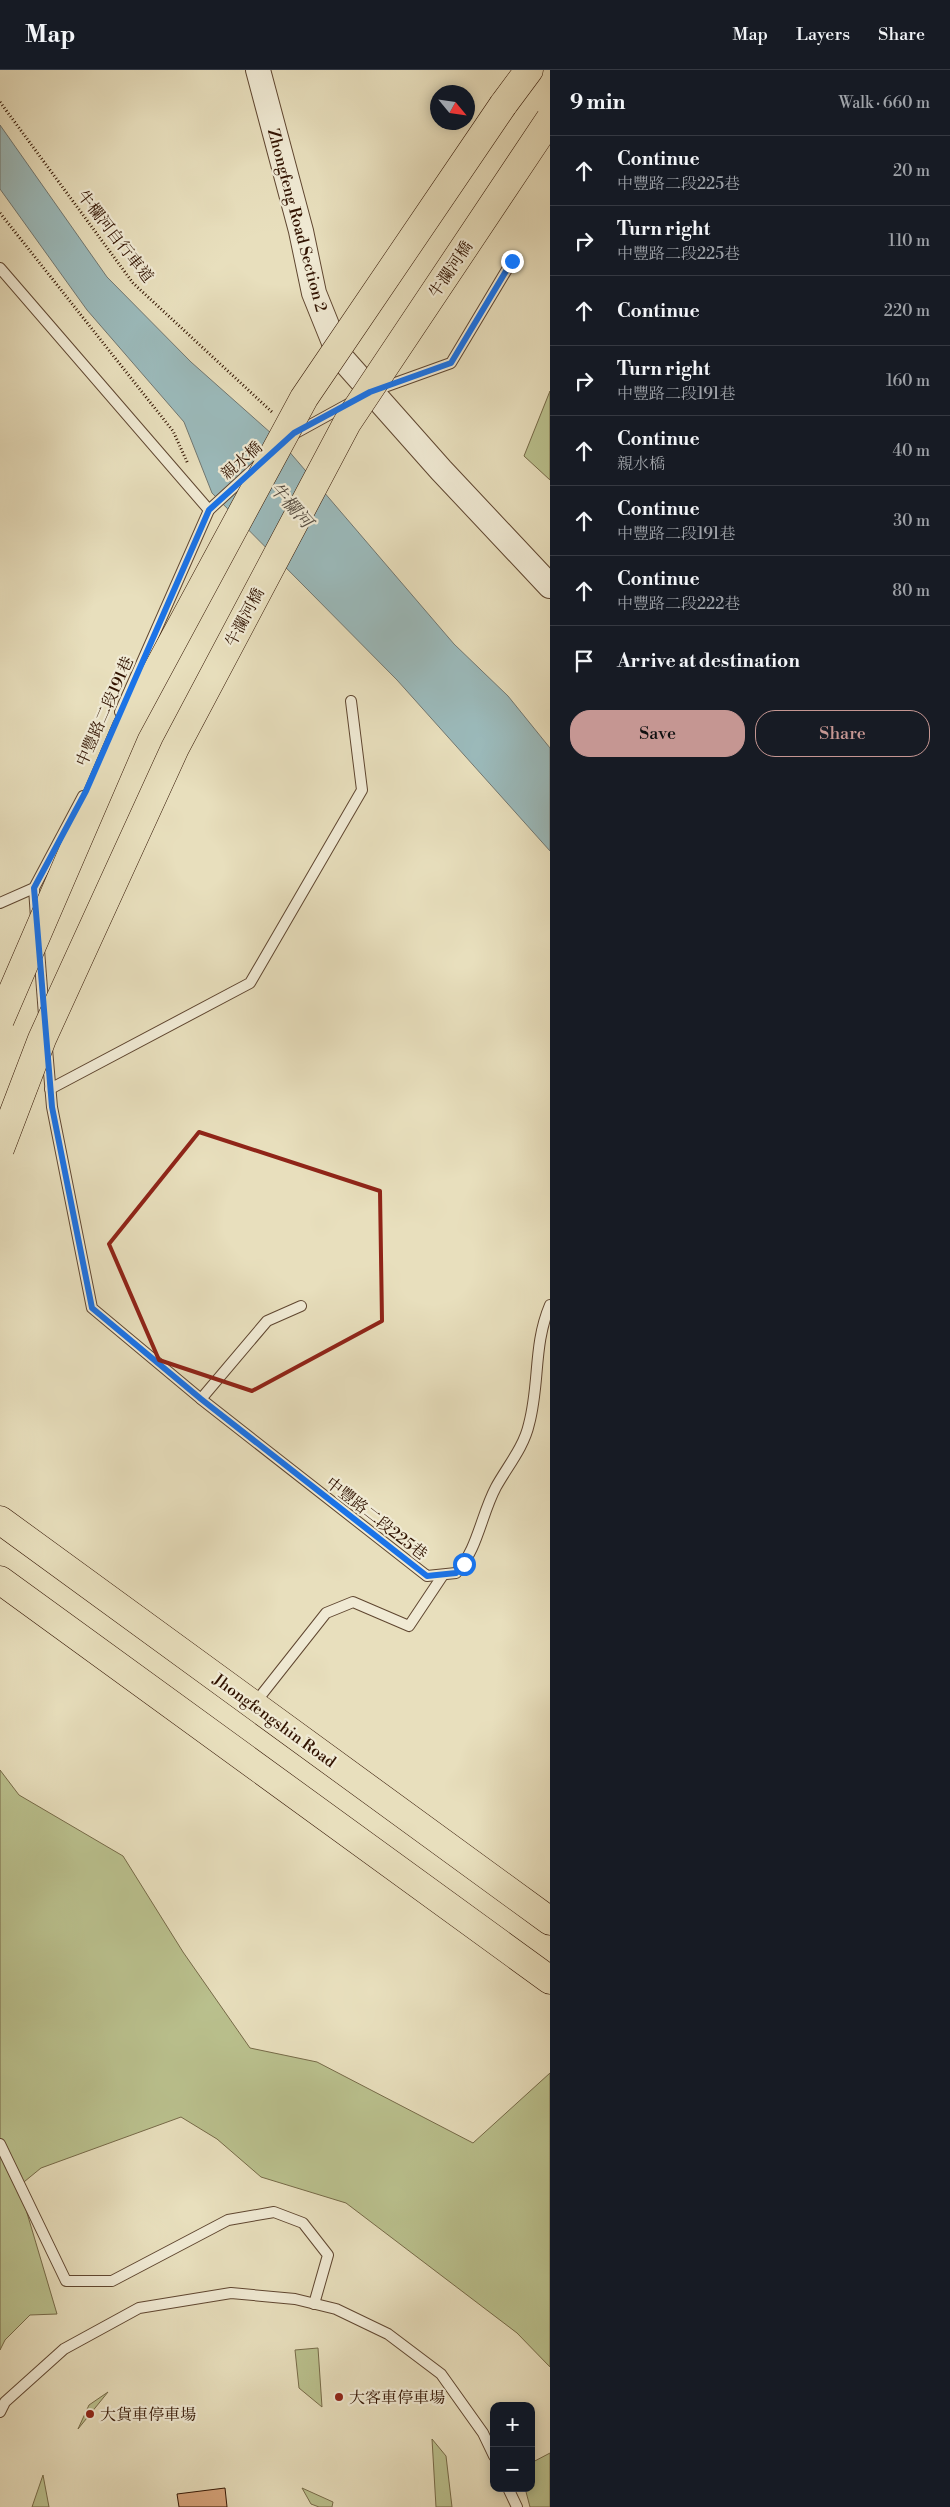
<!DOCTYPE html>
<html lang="en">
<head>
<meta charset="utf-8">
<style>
	body { margin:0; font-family:"Libre Bodoni","Noto Serif TC",serif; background:#242831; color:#f1f3f6 }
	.controls { position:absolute; right:15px; bottom:15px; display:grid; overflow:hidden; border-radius:10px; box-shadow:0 2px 12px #0003 }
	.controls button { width:45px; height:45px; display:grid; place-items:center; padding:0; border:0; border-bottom:1px solid #363941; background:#171b24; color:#f1f3f6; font:25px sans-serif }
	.compass { position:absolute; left:430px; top:15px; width:45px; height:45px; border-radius:50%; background:#171b24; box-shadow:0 2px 12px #0003; rotate:119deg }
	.stop { position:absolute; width:15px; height:15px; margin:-11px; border:4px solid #1a73e8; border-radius:50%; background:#fff }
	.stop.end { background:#1a73e8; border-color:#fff; box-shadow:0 1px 5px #0008 }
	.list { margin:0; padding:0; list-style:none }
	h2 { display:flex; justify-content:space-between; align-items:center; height:65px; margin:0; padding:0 20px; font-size:21px }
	h2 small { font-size:16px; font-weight:400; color:#9ea1a6 }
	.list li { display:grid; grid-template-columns:32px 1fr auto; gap:15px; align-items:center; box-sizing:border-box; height:70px; padding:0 20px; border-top:1px solid #363941 }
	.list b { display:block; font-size:19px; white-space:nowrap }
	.list p { margin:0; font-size:16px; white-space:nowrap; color:#9ea1a6 }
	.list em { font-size:16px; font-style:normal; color:#9ea1a6 }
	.actions { display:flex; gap:10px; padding:15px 20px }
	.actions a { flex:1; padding:11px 0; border:1px solid #c59692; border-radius:20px; text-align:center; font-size:18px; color:#c59692 }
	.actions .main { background:#c59692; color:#111 }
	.icon { flex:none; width:28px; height:28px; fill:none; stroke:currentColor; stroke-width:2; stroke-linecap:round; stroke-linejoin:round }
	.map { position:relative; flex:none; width:550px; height:2437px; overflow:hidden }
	header { display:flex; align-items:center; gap:30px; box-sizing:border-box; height:70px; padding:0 25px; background:#171b24; border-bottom:1px solid #363941 }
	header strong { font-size:24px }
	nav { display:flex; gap:28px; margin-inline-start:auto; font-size:18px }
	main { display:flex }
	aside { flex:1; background:#171b24 }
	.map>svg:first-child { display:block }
	.green { fill:#bac18e; stroke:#766a48 }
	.water { fill:#9bbabb; stroke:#717771 }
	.building { fill:#d8a47b; stroke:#311301 }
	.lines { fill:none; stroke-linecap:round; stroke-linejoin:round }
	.service-casing { stroke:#5f4630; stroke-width:12 }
	.tertiary-casing { stroke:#5f4630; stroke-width:26 }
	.primary-casing { stroke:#311301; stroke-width:29 }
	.motorway-casing { stroke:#311301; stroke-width:29 }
	.path { stroke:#311301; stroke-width:3; stroke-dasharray:1 2.5; stroke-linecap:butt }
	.service { stroke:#f0ead4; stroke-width:10 }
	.tertiary { stroke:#f0ead4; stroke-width:24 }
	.primary { stroke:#e8dfbd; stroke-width:28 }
	.motorway { stroke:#e8dfbd; stroke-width:28 }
	.motorway-bridge-casing { stroke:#311301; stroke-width:29; stroke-linecap:butt }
	.motorway-bridge { stroke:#e8dfbd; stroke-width:28 }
	.route { stroke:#1a73e8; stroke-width:6 }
	.marked { fill:none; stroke:#8f2418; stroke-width:4; stroke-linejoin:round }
	.poi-dot { fill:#8f2418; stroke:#f0ead4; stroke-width:2 }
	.labels { text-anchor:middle; stroke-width:4.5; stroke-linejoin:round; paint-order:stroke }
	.street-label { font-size:16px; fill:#311301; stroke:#f0ead4 }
	.poi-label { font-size:16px; fill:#311301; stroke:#f0ead4; text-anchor:start }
	.water-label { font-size:18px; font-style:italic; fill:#564d42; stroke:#f0ead4 }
</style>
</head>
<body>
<header>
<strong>Map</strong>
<nav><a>Map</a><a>Layers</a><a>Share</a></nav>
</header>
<main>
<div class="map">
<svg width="550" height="2437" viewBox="0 0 550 2437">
	<rect width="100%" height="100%" fill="#e8dfbd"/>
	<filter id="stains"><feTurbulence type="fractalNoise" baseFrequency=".004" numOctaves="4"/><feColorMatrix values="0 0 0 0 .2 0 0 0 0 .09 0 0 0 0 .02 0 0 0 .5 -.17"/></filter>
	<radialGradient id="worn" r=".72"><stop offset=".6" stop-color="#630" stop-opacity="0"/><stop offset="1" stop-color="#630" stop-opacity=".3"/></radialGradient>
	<g class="green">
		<path d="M550,321v89l-26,-24z"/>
		<path d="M0,1700l19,25 104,61 60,96 67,96 67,14 156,81 77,-70v294l-33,-34 -171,-130 -85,-26 -44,-38 -36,-22 -140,51 -22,18 38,128 -27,1 -25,25 -5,10z"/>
		<path d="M318,2278l4,59 -23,-19 -4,-38z"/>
		<path d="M108,2322l-30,37 11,-24z"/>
		<path d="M432,2369l14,17 6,51h-16z"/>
		<path d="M550,2383v54h-20l-5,-19h6v-25z"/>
		<path d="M43,2405l6,32h-17z"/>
		<path d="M302,2418l31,14 -1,5h-13l-8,-3z"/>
	</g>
	<path class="water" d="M0,55l107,152 84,85 90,80 173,202 54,52 42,52v103l-153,-171 -185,-187 -28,-71 -97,-112 -87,-121z"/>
	<path class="building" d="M225,2418l2,19h-48l-2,-13z"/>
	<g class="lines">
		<g class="service-casing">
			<g id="service">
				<path d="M0,198l209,242"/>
				<path d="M376,320l75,-27 61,-102"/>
				<path d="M292,365l60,-33"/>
				<path d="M120,642l89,-202 48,-44"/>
				<path d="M34,818l2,30"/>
				<path d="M0,833l34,-15 49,-92"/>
				<path d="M39,880l5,65"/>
				<path d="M47,979l5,58 40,201 109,91 66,-78 34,-15"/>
				<path d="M50,1019l200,-106 112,-193 -11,-89"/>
				<path d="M201,1329l226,177 29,-3c22,-24 25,-58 40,-86 11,-20 28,-40 33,-63 11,-41 4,-79 21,-119"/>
				<path d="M255,1633l71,-90 27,-11 56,24 34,-51"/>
				<path d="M0,2074l66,137h46l116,-61 46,-8 29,11 25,32 -14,49"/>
				<path d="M0,2342l5,-10 59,-53 75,-41 92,-15 64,6 41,10 52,25 53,40 42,59 11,23"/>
				<path d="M508,2418l9,19"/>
			</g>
		</g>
		<g class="tertiary-casing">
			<path id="tertiary" d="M258,0l43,161 13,62 25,62 102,115 109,116"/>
		</g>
		<g class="primary-casing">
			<g id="primary">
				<path d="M0,1450l550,401"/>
				<path d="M0,1510l550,400"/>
			</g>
		</g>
		<g class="motorway-casing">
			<path id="motorway" d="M503,35l26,-35"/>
		</g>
		<g class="path">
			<path d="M0,32l133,181 139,129"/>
			<path d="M0,143l173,218 15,33"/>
		</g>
		<use href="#service" class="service"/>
		<use href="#tertiary" class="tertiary"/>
		<use href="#primary" class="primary"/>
		<use href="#motorway" class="motorway"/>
		<g class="motorway-bridge-casing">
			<g id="motorway-bridge">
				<path d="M0,950l126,-292 178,-330 199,-293"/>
				<path d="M0,1079l42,-110 133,-291 172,-325 203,-304"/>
			</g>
		</g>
		<use href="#motorway-bridge" class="motorway-bridge"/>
	</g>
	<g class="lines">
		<path class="route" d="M464,1494l-8,9 -29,3 -226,-177 -109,-91 -40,-201 -18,-219 52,-97 123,-281 85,-77 76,-41 81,-29 61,-102"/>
	</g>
	<path class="marked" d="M199,1062l181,59 2,130 -130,70 -93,-31 -50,-116z"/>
	<g class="poi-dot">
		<circle cx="339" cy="2327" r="5"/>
		<circle cx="90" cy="2344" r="5"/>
	</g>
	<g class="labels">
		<g class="street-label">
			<text transform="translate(298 150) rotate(75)" y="6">Zhongfeng Road Section 2</text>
			<text transform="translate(116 166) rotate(52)" y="6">牛欄河自行車道</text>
			<text transform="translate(450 199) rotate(-56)" y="6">牛瀾河橋</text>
			<text transform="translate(241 390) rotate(-41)" y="6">親水橋</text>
			<text transform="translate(244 547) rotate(-62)" y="6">牛瀾河橋</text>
			<text transform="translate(104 641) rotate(-66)" y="6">中豐路二段191巷</text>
			<text transform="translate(377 1448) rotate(38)" y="6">中豐路二段225巷</text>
			<text transform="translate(275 1650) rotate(36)" y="6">Jhongfengshin Road</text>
		</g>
		<g class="poi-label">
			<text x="349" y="2333">大客車停車場</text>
			<text x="100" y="2350">大貨車停車場</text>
		</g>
		<g class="water-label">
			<text transform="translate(291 435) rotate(48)" y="6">牛欄河</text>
		</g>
	</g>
	<rect width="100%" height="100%" filter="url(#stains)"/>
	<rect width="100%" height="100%" fill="url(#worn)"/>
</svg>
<div class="controls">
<button>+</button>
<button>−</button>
</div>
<svg class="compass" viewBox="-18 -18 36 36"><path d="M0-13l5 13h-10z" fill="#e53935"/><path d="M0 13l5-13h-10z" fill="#9ea1a6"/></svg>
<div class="stop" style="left:464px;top:1494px"></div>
<div class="stop end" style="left:512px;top:191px"></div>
</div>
<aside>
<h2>9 min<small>Walk · 660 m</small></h2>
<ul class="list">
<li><svg class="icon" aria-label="ahead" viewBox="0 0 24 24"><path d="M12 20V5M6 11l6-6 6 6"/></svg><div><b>Continue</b><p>中豐路二段225巷</p></div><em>20 m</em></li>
<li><svg class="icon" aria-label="right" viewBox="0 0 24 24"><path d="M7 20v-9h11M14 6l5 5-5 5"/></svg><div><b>Turn right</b><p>中豐路二段225巷</p></div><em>110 m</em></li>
<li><svg class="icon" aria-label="ahead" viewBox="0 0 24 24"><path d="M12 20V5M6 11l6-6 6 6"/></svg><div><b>Continue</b></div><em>220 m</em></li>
<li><svg class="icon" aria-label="right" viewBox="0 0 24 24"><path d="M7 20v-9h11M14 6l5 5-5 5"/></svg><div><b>Turn right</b><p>中豐路二段191巷</p></div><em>160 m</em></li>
<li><svg class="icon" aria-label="ahead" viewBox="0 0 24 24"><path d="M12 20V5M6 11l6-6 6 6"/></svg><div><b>Continue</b><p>親水橋</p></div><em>40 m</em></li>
<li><svg class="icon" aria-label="ahead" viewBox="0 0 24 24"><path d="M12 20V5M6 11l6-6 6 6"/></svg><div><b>Continue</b><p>中豐路二段191巷</p></div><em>30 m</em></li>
<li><svg class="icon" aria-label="ahead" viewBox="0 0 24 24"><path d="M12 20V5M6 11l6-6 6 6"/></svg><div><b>Continue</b><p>中豐路二段222巷</p></div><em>80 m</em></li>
<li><svg class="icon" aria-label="arrive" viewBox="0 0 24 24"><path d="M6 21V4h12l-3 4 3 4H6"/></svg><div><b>Arrive at destination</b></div></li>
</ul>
<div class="actions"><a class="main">Save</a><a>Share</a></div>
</aside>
</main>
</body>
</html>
